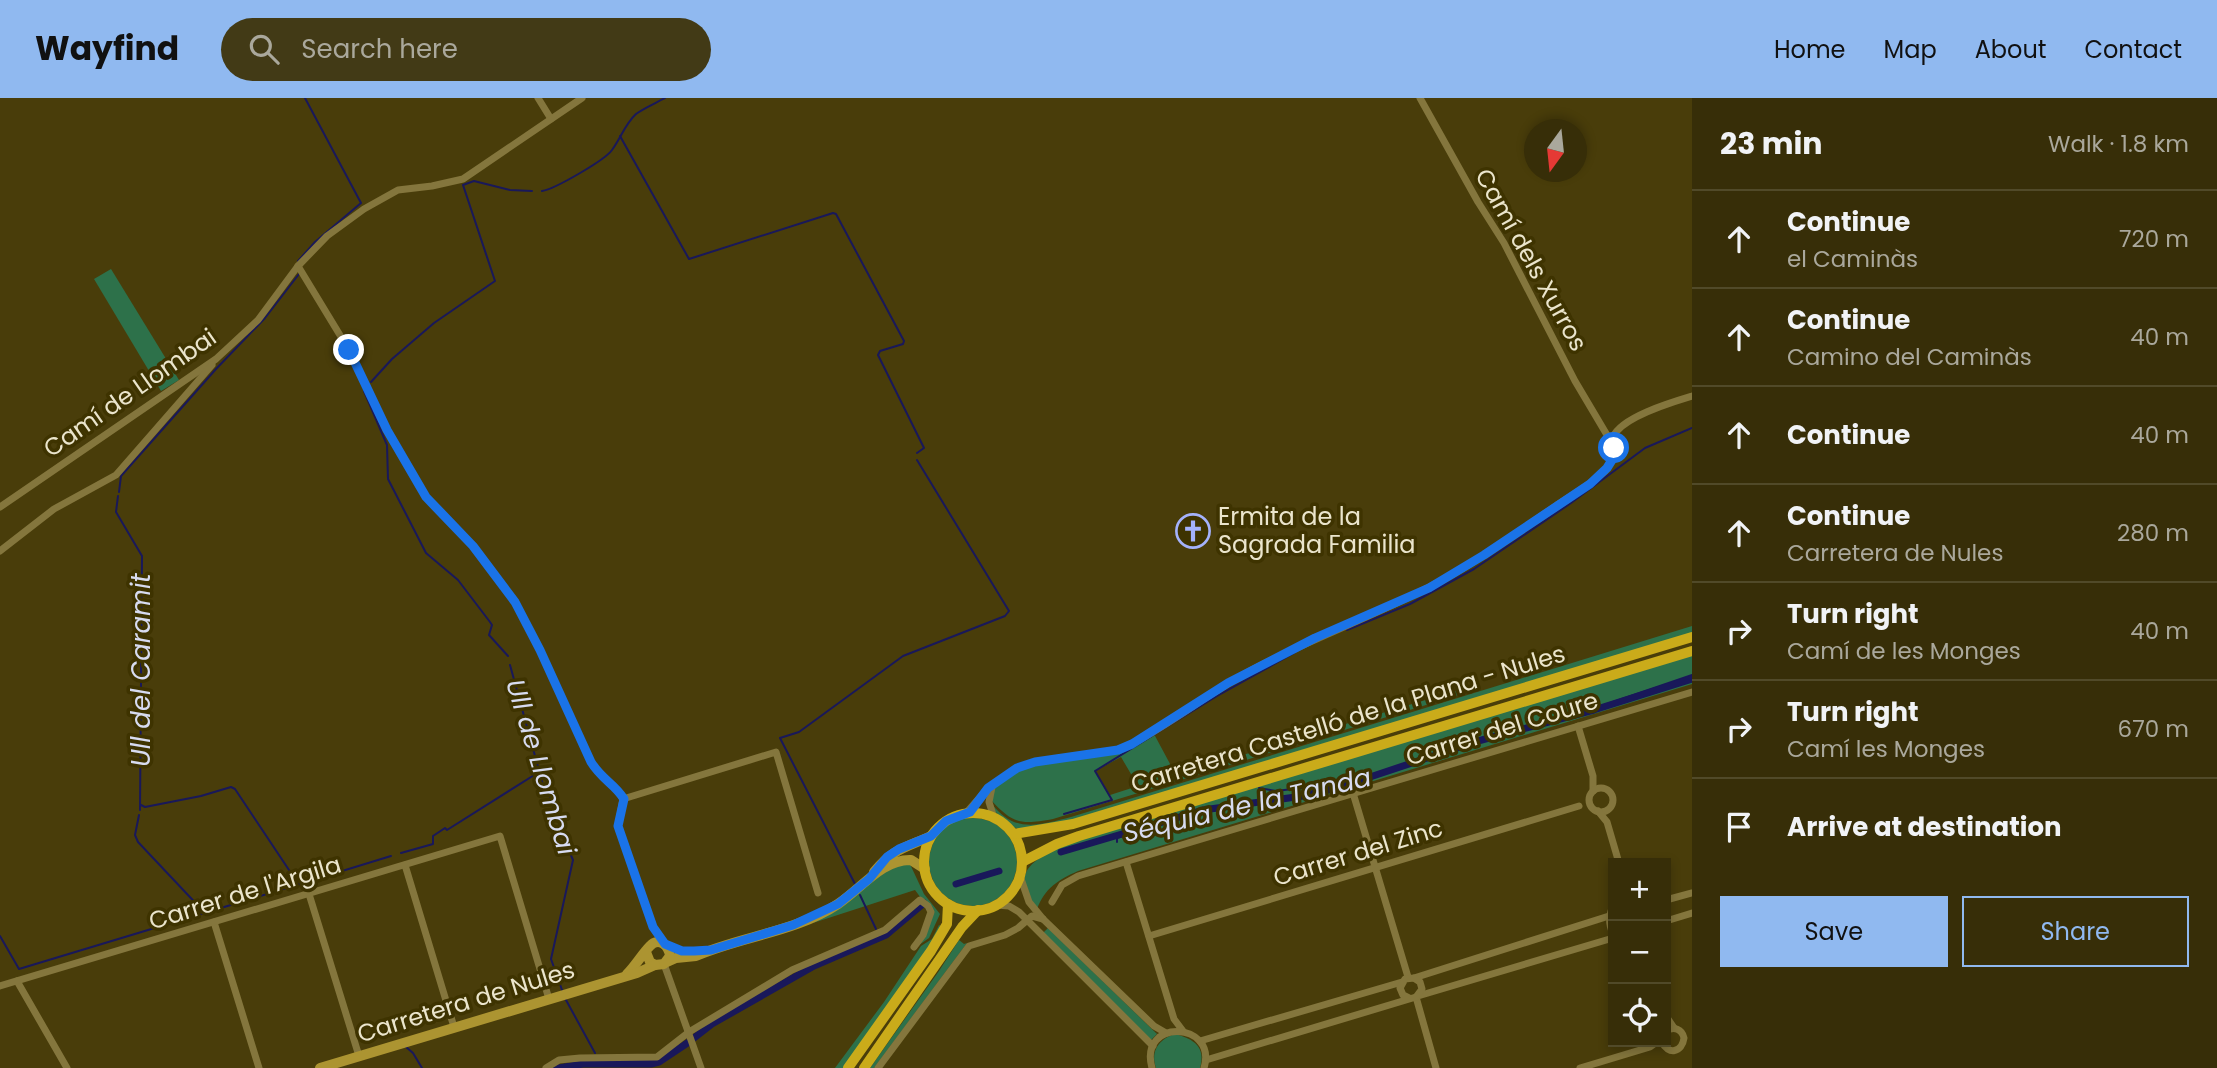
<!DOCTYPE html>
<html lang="en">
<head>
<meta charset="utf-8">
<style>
	body { margin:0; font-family:Poppins,sans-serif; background:#423a16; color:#f1f3f6 }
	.controls { position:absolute; right:21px; bottom:21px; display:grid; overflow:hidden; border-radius:0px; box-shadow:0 4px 10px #0003 }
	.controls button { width:63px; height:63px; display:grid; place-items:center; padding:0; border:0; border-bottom:2px solid #514a29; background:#372e08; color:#f1f3f6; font:35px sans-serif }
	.compass { position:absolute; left:1524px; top:21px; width:63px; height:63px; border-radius:50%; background:#372e08; box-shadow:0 4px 10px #0003; rotate:195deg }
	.stop { position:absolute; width:21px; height:21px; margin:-16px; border:5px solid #1a73e8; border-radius:50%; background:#fff }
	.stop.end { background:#1a73e8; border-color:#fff; box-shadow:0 2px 7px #0008 }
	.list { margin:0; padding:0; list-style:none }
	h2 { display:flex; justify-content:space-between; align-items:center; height:91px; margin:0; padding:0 28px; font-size:30px }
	h2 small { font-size:23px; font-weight:400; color:#aaa89c }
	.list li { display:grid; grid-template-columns:46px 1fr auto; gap:21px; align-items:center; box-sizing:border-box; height:98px; padding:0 28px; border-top:2px solid #514a29 }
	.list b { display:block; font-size:26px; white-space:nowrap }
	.list p { margin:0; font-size:23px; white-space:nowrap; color:#aaa89c }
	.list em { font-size:23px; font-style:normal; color:#aaa89c }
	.actions { display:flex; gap:14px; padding:21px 28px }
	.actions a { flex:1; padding:16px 0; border:2px solid #90b9f0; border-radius:0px; text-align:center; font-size:24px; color:#90b9f0 }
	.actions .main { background:#90b9f0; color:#111 }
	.icon { flex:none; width:38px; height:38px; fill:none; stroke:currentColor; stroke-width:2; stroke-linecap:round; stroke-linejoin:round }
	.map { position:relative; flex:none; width:1692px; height:970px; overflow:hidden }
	header { display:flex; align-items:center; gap:42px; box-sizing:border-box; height:98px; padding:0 35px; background:#90b9f0; color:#111 }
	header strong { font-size:33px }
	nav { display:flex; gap:38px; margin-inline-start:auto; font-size:24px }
	.search { width:490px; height:63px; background:#423a16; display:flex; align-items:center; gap:18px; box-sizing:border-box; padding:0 24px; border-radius:38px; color:#aaa89c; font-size:26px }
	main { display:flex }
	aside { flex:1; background:#372e08 }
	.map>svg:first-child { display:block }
	.green { fill:#2d714a; fill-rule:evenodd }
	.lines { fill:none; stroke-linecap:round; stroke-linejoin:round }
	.stream { stroke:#19185a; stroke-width:2 }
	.canal { stroke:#19185a; stroke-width:7 }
	.minor { stroke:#84763d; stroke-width:7 }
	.secondary { stroke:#ac9431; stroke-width:10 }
	.primary { stroke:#caab1a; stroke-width:10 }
	.route { stroke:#1a73e8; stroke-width:9 }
	.labels { text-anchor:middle; stroke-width:7; stroke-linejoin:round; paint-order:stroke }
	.street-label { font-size:24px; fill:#ebe5cc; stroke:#3e3300 }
	.poi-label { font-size:24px; fill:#ebe5cc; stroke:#3e3300; text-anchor:start }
	.water-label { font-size:26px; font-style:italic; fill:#d7dbf0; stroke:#3e3300 }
</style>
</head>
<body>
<header>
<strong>Wayfind</strong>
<div class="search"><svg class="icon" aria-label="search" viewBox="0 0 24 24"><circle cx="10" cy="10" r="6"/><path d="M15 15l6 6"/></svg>Search here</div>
<nav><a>Home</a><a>Map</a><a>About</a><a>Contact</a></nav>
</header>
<main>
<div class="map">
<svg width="1692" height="970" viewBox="0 0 1692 970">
	<rect width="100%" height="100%" fill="#493d0a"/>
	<g class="green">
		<path d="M111,171l68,111 -18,11 -67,-112z"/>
		<path d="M1692,528v8l-629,189 -44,6 -6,-2 -20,-17 -1,-6c23,30 47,21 79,13z"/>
		<path d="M1692,557v29l-614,187c-20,9 -33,17 -41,38 -26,-34 -9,-46 23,-63z"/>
		<path d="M1472,588l3,4 -422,129c-32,6 -40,5 -62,-19l4,-15 8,-7 32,-14 69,-9 50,-21 22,41zM1121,659l17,29 -28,9 -15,-24z"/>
		<circle cx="973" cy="764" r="44"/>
		<path d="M909,764l15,32 16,20 -11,24 -10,7 13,-32 -17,-23 -102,33 71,-52z"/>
		<path d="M939,827l2,1 -7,14 -90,128h-9l49,-66 37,-56 11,-7z"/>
		<path d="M1048,830l109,106 -6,6 -109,-106z"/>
		<path d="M959,842l5,4 3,-1 -93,125h-4l69,-97z"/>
		<path d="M1175,936c19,5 31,13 25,34h-44c-6,-17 3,-29 19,-34z"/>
	</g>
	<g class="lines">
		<g class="stream">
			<path d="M620,38l69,123 144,-46 3,1 68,127 -1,3 -23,7 -2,4 46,93 -7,5"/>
			<path d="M542,93c13,-2 63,-31 70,-41 9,-12 13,-26 24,-36 8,-6 20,-11 29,-16"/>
			<path d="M298,163l17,-19 46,-39 -56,-105"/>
			<path d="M371,284l21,-23 42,-36 61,-42 -32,-96 11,-4 36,9 22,1"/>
			<path d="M364,293l23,54 1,34 38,74 32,27 32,42 2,3 -3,10 19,21"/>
			<path d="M119,394l2,-16 95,-107 49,-51 34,-44"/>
			<path d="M118,398l-2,16 26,44 -2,254"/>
			<path d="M1347,532l63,-26 64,-35 97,-66 74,-55 47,-20"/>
			<path d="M510,567l33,120 10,17v8l9,18 1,9 10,23 -22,99 11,31"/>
			<path d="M1259,690l17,3 74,-9 135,-45 119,-32 88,-30"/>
			<path d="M141,707l4,2 56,-11 30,-9 4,2 64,96"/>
			<path d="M1064,716l48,-14 -17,-29 122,-75 77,-43"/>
			<path d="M139,717l-4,20 3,7 66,70"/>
			<path d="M1117,744v-4l83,-25 104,-17"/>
			<path d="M401,755l32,-9v-8l12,-8 2,2 92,-58"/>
			<path d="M855,786l-75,-146 19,-6 104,-76 102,-40 4,-5 -92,-151"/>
			<path d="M860,797l16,34"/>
			<path d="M251,801l140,-43"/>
			<path d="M0,838l19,33 225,-68"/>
			<path d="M566,902l29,53"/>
			<path d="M732,912l78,-44"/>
			<path d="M696,936l13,-10"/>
			<path d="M406,949l7,6 9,15"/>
			<path d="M661,960l25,-17"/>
			<path d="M553,970l31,-7 72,-1"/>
		</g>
		<g class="canal">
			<path d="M1597,611l95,-30"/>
			<path d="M1061,754l142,-42 100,-14 37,-9 138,-46 116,-31"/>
			<path d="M956,786l43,-13"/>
			<path d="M694,940l18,-14 102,-58 72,-31 38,-32"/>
			<path d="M559,970l24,-4h68l8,-2 30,-20"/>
		</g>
		<g class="minor">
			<path d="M538,0l13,21"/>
			<path d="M1420,0l58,104 26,41 71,138 32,54 5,3"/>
			<path d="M298,168l51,84 38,80 39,67 47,49 42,56 25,48 51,112c11,18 23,21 32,37l-5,27 35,101 11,16"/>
			<path d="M0,409l216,-148 42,-39 40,-54 29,-30 37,-27 34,-19 34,-4 31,-7 119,-81"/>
			<path d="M0,453l54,-42 62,-34 96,-110"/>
			<path d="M1578,628l15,50v15"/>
			<path d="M992,689l-3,15 5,16"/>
			<circle cx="1601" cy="702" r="12"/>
			<path d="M1353,695l55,184"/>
			<path d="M623,701l153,-47 42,141"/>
			<path d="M1598,713l9,11 12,41"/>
			<path d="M966,715l22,-25 29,-20 18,-6 83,-12 14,-6c44,-23 82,-55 127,-78 76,-38 157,-65 228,-113 24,-16 47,-32 70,-48 17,-11 34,-21 48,-34 12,-13 3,-23 8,-34 8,-20 59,-35 79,-41"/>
			<path d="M1126,764l48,157 9,12"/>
			<path d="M405,767l49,162"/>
			<path d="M1020,778l9,26 14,17 111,107 12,7"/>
			<path d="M309,796l50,162"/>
			<path d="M1666,802l26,-7"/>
			<path d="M1052,804l10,-17 16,-9 614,-184"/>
			<path d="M997,807l12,1 10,6 134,134"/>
			<path d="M1613,807c-4,11 -5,18 0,29"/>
			<path d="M1666,823l26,-8"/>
			<path d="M214,824l45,146"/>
			<path d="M1149,838l430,-130"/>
			<path d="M664,866l37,104"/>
			<path d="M1414,880l195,-62"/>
			<path d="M17,883l50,87"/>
			<path d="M0,888l500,-150 49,163"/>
			<path d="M1418,898l195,-58"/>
			<path d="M1416,899l20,71"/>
			<path d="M1666,918l8,12"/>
			<path d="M1200,943l202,-59"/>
			<path d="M1662,944c6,13 20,11 22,-4 -2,-9 -10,-12 -18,-7"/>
			<path d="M1206,962l210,-63 6,-8 -2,-7 -6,-4 -9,1 -5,9 3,7 6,3"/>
			<path d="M546,970l13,-8 21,-2 77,-1 32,-25 103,-62 93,-40 35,-30 8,6 3,6 -8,23 -9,12"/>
			<path d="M878,970l91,-122 36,-11 13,-7 14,-12 11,3"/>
			<path d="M1152,970c-14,-50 66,-47 52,0"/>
			<path d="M1580,970l70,-21 7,-5"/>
		</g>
		<g class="secondary">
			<path d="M874,774c20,-24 31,-24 57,-36"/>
			<path d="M667,864l9,-4 20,-2c46,-20 100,-24 142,-52 23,-15 44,-45 73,-44l14,9"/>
			<path d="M627,876c9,-9 15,-20 23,-28 9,-10 19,0 20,10l-6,8 -9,1 -5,-3 -4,-10"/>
			<path d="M320,970l317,-95 18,-8"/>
		</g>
		<g class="primary">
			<circle cx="973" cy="764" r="49"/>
			<path d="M1014,736l59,-10 619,-187"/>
			<path d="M1022,764l35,-18 22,-8 613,-185"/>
			<path d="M848,970l83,-117 16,-27 1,-20"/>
			<path d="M864,970l98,-141 16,-17"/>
		</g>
	</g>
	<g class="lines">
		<path class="route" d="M349,252l38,80 39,67 47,49 42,56 25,48 51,112c11,18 23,21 33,37l-6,27 35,101 12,17 17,7h12l17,-1 82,-25 45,-21 31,-25 18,-22 12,-8 32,-13 15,-15 24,-9 18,-24 29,-20 18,-6 83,-12 14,-6 96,-61 87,-45 114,-50 55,-33 106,-71 17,-16 5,-8 2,-12"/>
	</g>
	<defs>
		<g id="church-ring" transform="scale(1.75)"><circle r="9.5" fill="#3e3300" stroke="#a4b2fc" stroke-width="1.5"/><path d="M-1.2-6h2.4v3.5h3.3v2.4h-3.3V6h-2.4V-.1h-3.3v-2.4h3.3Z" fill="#a4b2fc"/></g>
	</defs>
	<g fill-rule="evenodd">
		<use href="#church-ring" x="1193" y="433"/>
	</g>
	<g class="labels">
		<g class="street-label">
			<text transform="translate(1531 162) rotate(61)" y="8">Camí dels Xurros</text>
			<text transform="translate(130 295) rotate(-35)" y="8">Camí de Llombai</text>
			<text transform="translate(1348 621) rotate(-17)" y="8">Carretera Castelló de la Plana - Nules</text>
			<text transform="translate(1502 631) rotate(-17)" y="8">Carrer del Coure</text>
			<text transform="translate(1358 755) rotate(-17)" y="8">Carrer del Zinc</text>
			<text transform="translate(245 795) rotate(-17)" y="8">Carrer de l'Argila</text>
			<text transform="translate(466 904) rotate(-17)" y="8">Carretera de Nules</text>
		</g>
		<g class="poi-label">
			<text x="1218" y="427">Ermita de la<tspan x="1218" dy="28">Sagrada Familia</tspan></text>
		</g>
		<g class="water-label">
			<text transform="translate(141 572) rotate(-90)" y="9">Ull del Caramit</text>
			<text transform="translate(541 669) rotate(73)" y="9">Ull de Llombai</text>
			<text transform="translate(1247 707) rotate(-13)" y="9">Séquia de la Tanda</text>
		</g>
	</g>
</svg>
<div class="controls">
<button>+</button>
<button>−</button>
<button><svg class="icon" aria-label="locate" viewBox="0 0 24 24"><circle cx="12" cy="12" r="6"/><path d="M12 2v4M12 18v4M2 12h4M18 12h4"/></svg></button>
</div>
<svg class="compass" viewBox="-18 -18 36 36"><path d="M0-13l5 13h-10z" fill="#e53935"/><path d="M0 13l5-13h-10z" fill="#aaa89c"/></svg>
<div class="stop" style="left:1614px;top:350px"></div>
<div class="stop end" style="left:349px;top:252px"></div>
</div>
<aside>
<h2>23 min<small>Walk · 1.8 km</small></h2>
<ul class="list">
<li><svg class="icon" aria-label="ahead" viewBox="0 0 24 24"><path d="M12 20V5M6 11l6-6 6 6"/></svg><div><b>Continue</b><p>el Caminàs</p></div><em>720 m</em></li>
<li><svg class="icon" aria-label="ahead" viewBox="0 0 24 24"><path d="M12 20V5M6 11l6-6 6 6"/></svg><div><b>Continue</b><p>Camino del Caminàs</p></div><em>40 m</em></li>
<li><svg class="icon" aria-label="ahead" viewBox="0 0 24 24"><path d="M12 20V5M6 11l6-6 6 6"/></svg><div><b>Continue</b></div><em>40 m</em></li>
<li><svg class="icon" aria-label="ahead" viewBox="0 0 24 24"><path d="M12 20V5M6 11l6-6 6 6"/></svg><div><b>Continue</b><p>Carretera de Nules</p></div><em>280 m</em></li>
<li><svg class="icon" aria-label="right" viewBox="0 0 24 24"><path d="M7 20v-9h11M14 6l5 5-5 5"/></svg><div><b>Turn right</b><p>Camí de les Monges</p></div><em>40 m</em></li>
<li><svg class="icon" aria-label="right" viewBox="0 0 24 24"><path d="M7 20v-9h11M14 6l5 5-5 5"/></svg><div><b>Turn right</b><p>Camí les Monges</p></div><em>670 m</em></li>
<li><svg class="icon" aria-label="arrive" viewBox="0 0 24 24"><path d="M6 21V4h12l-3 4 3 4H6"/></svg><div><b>Arrive at destination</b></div></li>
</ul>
<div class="actions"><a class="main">Save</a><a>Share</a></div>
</aside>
</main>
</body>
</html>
